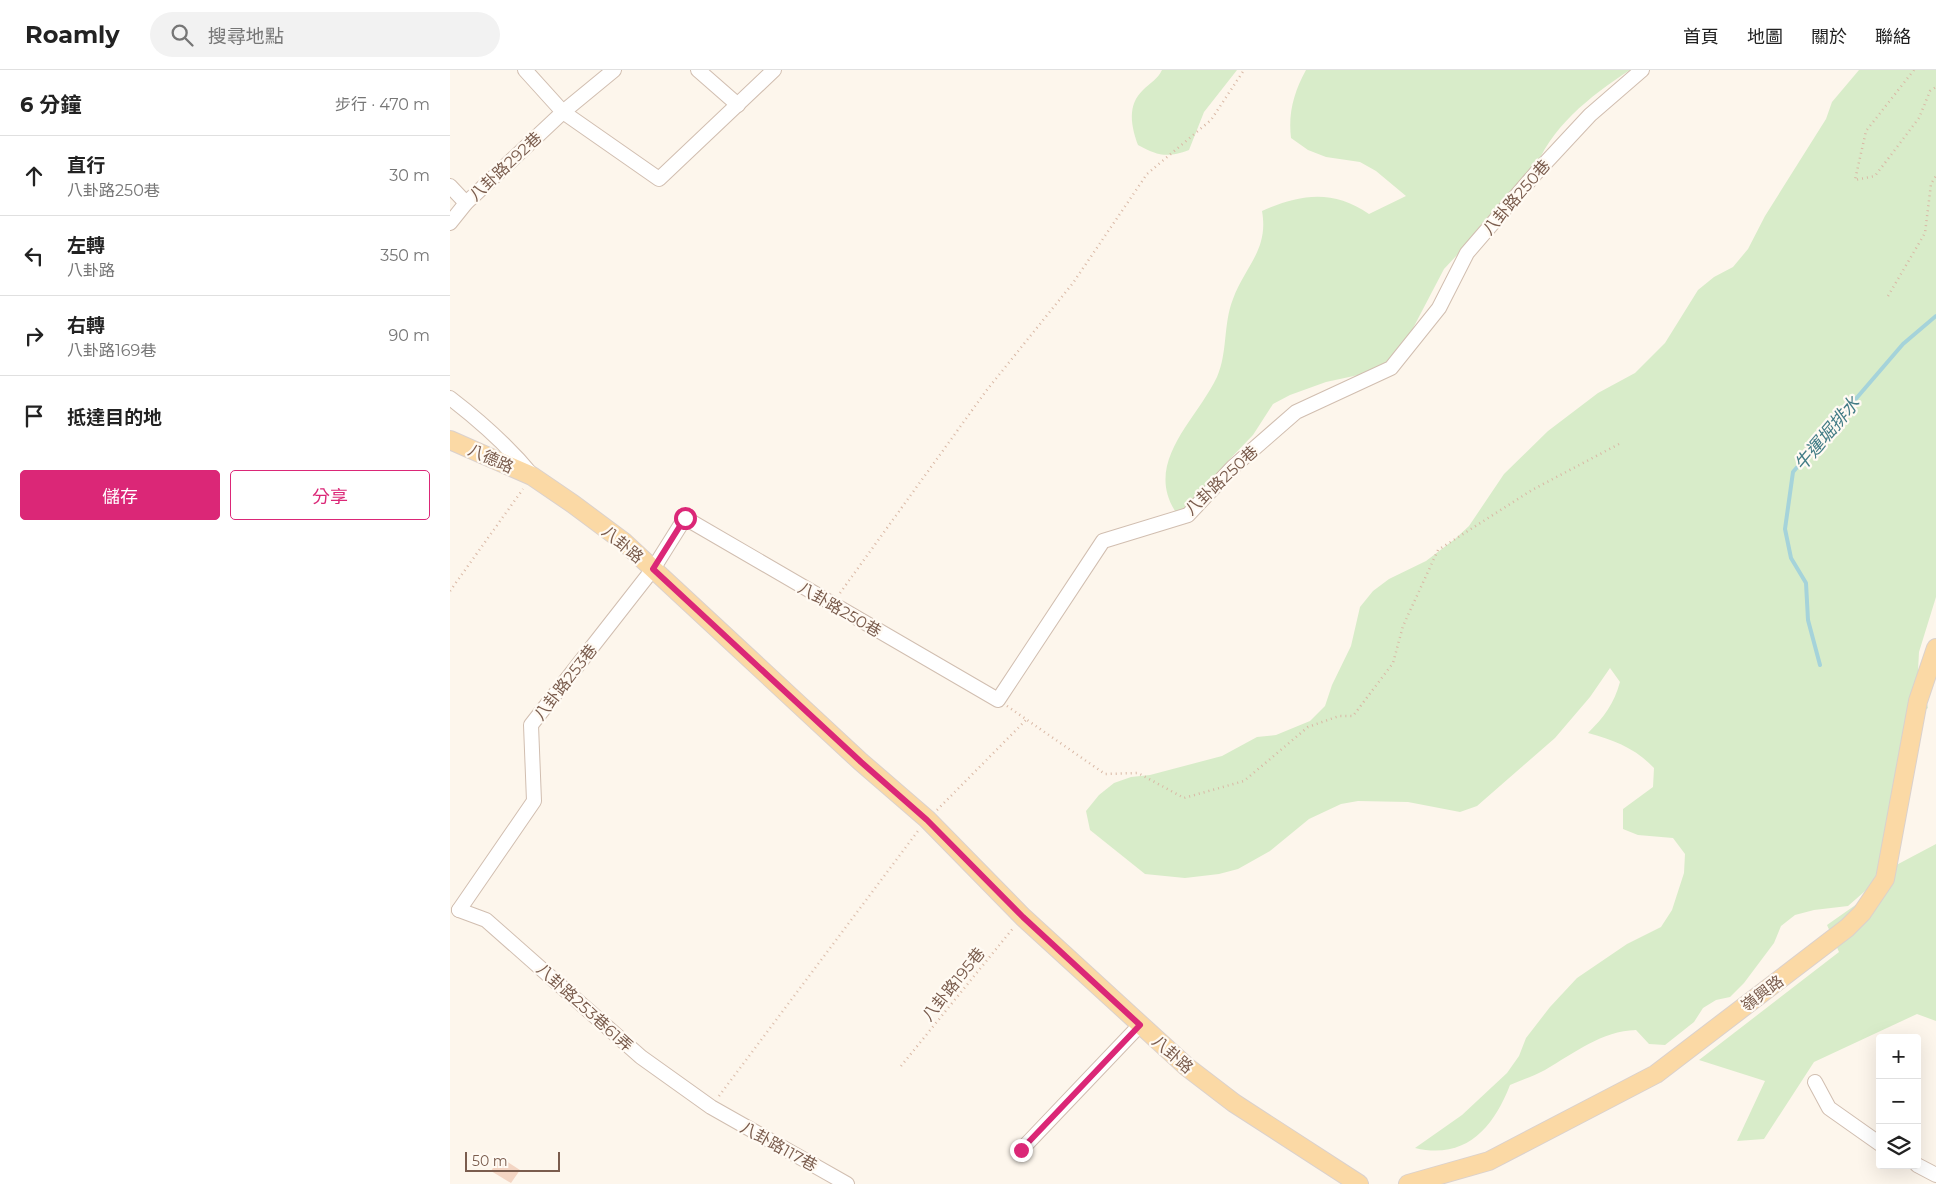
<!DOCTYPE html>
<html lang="zh-TW">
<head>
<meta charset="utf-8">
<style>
	body { margin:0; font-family:Montserrat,"Noto Sans TC",sans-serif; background:#f2f2f2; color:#222 }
	.controls { position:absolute; right:15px; bottom:15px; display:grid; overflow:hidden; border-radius:5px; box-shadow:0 5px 20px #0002 }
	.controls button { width:45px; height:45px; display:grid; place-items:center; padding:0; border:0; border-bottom:1px solid #e0e0e0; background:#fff; color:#222; font:25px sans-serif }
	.scale { position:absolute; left:15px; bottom:12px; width:95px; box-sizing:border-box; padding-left:5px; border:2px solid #7a5c4d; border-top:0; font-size:14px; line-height:18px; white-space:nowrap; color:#7a5c4d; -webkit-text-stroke:4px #fffaf3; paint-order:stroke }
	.stop { position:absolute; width:15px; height:15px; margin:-11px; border:4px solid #db2777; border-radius:50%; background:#fff }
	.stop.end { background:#db2777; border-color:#fff; box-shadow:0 1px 5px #0008 }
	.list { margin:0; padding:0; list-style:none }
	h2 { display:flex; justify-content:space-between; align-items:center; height:65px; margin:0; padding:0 20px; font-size:21px }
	h2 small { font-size:16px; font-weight:400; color:#767676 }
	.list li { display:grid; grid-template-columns:32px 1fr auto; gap:15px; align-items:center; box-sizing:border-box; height:80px; padding:0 20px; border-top:1px solid #e0e0e0 }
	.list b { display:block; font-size:19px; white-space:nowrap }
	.list p { margin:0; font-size:16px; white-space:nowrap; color:#767676 }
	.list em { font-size:16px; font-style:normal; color:#767676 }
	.actions { display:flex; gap:10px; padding:15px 20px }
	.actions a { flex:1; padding:11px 0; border:1px solid #db2777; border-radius:5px; text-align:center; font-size:18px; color:#db2777 }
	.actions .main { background:#db2777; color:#fff }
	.icon { flex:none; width:28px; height:28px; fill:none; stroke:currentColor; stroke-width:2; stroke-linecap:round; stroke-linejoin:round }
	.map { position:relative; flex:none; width:1486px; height:1114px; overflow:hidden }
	header { display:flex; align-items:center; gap:30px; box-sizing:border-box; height:70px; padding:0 25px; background:#fff; border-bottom:1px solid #e0e0e0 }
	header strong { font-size:24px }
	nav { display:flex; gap:28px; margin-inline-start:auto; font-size:18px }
	.search { width:350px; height:45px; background:#f2f2f2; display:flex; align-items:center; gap:12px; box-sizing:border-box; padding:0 18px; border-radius:28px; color:#767676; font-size:19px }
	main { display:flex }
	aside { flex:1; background:#fff }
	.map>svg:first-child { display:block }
	.green { fill:#d8ecc9 }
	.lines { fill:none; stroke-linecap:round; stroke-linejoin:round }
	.stream { stroke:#a5d3da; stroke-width:4 }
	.building { fill:#f3d5c3 }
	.minor-casing { stroke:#d1beb0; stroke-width:16 }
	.major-casing { stroke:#dad1cd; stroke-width:20 }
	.path { stroke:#d9b8a5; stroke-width:2.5; stroke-dasharray:1 4; stroke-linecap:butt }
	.minor { stroke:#fff; stroke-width:14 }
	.major { stroke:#fbd9a5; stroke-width:18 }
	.route { stroke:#db2777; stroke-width:6 }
	.labels { text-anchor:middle; stroke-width:4.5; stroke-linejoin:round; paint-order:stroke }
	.street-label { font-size:16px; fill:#7a5c4d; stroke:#fffaf3 }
	.water-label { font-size:18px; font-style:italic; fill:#437c86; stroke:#fffaf3 }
</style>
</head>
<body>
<header>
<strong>Roamly</strong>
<div class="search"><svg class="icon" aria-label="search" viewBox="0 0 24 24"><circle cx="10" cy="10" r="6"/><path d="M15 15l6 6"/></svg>搜尋地點</div>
<nav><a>首頁</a><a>地圖</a><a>關於</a><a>聯絡</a></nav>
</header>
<main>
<aside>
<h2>6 分鐘<small>步行 · 470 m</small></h2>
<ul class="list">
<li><svg class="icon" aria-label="ahead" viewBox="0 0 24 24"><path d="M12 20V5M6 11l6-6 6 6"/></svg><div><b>直行</b><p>八卦路250巷</p></div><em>30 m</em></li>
<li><svg class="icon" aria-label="left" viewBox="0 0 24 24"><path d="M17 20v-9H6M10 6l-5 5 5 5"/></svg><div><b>左轉</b><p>八卦路</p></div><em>350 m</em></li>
<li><svg class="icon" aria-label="right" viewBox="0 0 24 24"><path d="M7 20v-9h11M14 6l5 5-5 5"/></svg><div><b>右轉</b><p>八卦路169巷</p></div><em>90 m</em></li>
<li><svg class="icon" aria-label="arrive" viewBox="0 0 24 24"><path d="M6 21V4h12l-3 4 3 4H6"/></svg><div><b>抵達目的地</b></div></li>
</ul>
<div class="actions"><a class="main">儲存</a><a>分享</a></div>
</aside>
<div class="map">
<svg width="1486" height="1114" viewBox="0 0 1486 1114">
	<rect width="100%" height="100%" fill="#fdf6ec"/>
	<g class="green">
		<path d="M712,0h75l-33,42 -15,38c-22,8 -31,6 -51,-5 -7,-19 -11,-40 5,-55 8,-8 14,-10 19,-20z"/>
		<path d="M856,0h324c-41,27 -80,57 -97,104l-89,95 -33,63 -18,27 -16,12 -51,11 -36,13 -17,9 -20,31 -26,27 -33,45 -17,7c-35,-51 19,-93 40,-137 11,-25 6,-53 16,-78 12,-33 36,-49 29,-88 38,-17 71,-22 107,3l37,-18 -30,-25 -16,-9 -34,-5 -18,-7 -17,-12c-3,-25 3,-46 15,-68z"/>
		<path d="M1409,0h77v527l-17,55 -1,19 10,37 -15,10 -28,153 51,-27v177l-19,-7 -103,48 -50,77 -27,2 28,-60 -66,-21 140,-108 -12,-27 37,-26 8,-14 -24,21 -34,4 -19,5 -14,11 -7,17 -30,40 -14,14 -14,3 -13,8 -9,14 -29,23 -16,-1 -13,-14c-34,1 -62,23 -91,40 -11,6 -24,10 -35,15 -17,44 -45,75 -95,63l47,-33 45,-42 12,-17 7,-18 24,-31 27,-29 50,-34 34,-17 11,-17 12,-37 1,-19 -12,-16 -35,-3 -15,-6v-20l30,-22 1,-19c-19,-20 -40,-28 -66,-35 16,-16 26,-29 32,-51l-10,-14 -20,29 -35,41 -78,68 -17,6 -52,-10 -50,-1 -17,3 -32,15 -39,32 -32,18 -19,5 -34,4 -40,-4 -55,-44 -4,-19 13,-16 15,-12 17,-6 19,-2 72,-19 35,-19 19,-2 34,-14 15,-15 7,-21 19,-39 9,-39 13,-16 16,-12 37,-18 29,-22 14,-13 35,-52 44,-43 50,-38 37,-20 30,-30 33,-53 16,-13 19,-10 15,-18 17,-33 61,-97 6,-17z"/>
	</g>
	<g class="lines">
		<path class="stream" d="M1370,595l-12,-45 -2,-37 -15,-25 -6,-29 8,-57 110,-128 33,-28"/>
	</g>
	<path class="building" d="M50,1087l20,13 -9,13 -20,-12z"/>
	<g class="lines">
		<g class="minor-casing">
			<g id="minor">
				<path d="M75,0l38,42 96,67 115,-109"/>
				<path d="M248,0l40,35"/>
				<path d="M0,116l16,17"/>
				<path d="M0,153l16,-20 97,-91 51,-42"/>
				<path d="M0,328c30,23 58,48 82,77"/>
				<path d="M9,840l75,-109 -3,-76 122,-156 32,-51 313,182 105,-159 85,-26 45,-48 63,-55 95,-44 48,-60 28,-55 69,-80 54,-58 52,-45"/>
				<path d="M9,840l27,10 155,137 70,50 136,77"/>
				<path d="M1365,1012l14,26 51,36"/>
				<path d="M571,1080l119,-125"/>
				<path d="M1467,1095l19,10"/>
			</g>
		</g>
		<g class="major-casing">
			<g id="major">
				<path d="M0,370l82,36 41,28 51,38 237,220 66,57 96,98 164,150 47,36 125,81"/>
				<path d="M958,1114l81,-23 167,-87 191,-146 15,-15 23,-34 33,-178 18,-53"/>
			</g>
		</g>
		<g class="path">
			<path d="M1464,0l-48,61 -11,49 20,-4 44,-58 11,-27 6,-4"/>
			<path d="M1438,226l37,-63 6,-49 5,-8"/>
			<path d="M0,521l73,-102"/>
			<path d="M390,523l146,-202 87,-108 74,-109 64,-54 33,-50"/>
			<path d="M557,636l98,68 33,-1 46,25 60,-17 64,-54 31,-11h14l40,-53 10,-37 35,-76 94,-60 87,-46"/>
			<path d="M487,740l90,-91"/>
			<path d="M451,996l113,-139"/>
			<path d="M269,1026l199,-265"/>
		</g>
		<use href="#minor" class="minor"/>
		<use href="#major" class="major"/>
	</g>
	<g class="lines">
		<path class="route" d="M235,448l-32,51 208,193 66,58 96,97 117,108 -119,125"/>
	</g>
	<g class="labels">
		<g class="street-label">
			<text transform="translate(55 96) rotate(-43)" y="6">八卦路292巷</text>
			<text transform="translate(1066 127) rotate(-49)" y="6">八卦路250巷</text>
			<text transform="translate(41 388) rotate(24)" y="6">八德路</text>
			<text transform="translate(771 410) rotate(-43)" y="6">八卦路250巷</text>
			<text transform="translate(173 474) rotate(40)" y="6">八卦路</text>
			<text transform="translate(390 539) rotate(30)" y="6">八卦路250巷</text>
			<text transform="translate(115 612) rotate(-52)" y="6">八卦路253巷</text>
			<text transform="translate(503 914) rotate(-51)" y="6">八卦路195巷</text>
			<text transform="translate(1312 923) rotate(-37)" y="6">嶺興路</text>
			<text transform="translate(135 937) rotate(42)" y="6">八卦路253巷61弄</text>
			<text transform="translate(723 984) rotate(41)" y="6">八卦路</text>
			<text transform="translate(329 1076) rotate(29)" y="6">八卦路117巷</text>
		</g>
		<g class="water-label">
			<text transform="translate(1377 364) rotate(-50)" y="6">牛運堀排水</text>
		</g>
	</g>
</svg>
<div class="controls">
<button>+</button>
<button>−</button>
<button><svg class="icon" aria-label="layers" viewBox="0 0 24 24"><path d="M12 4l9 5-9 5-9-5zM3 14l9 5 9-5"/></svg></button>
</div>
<div class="scale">50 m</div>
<div class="stop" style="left:235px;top:448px"></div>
<div class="stop end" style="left:571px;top:1080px"></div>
</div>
</main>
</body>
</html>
